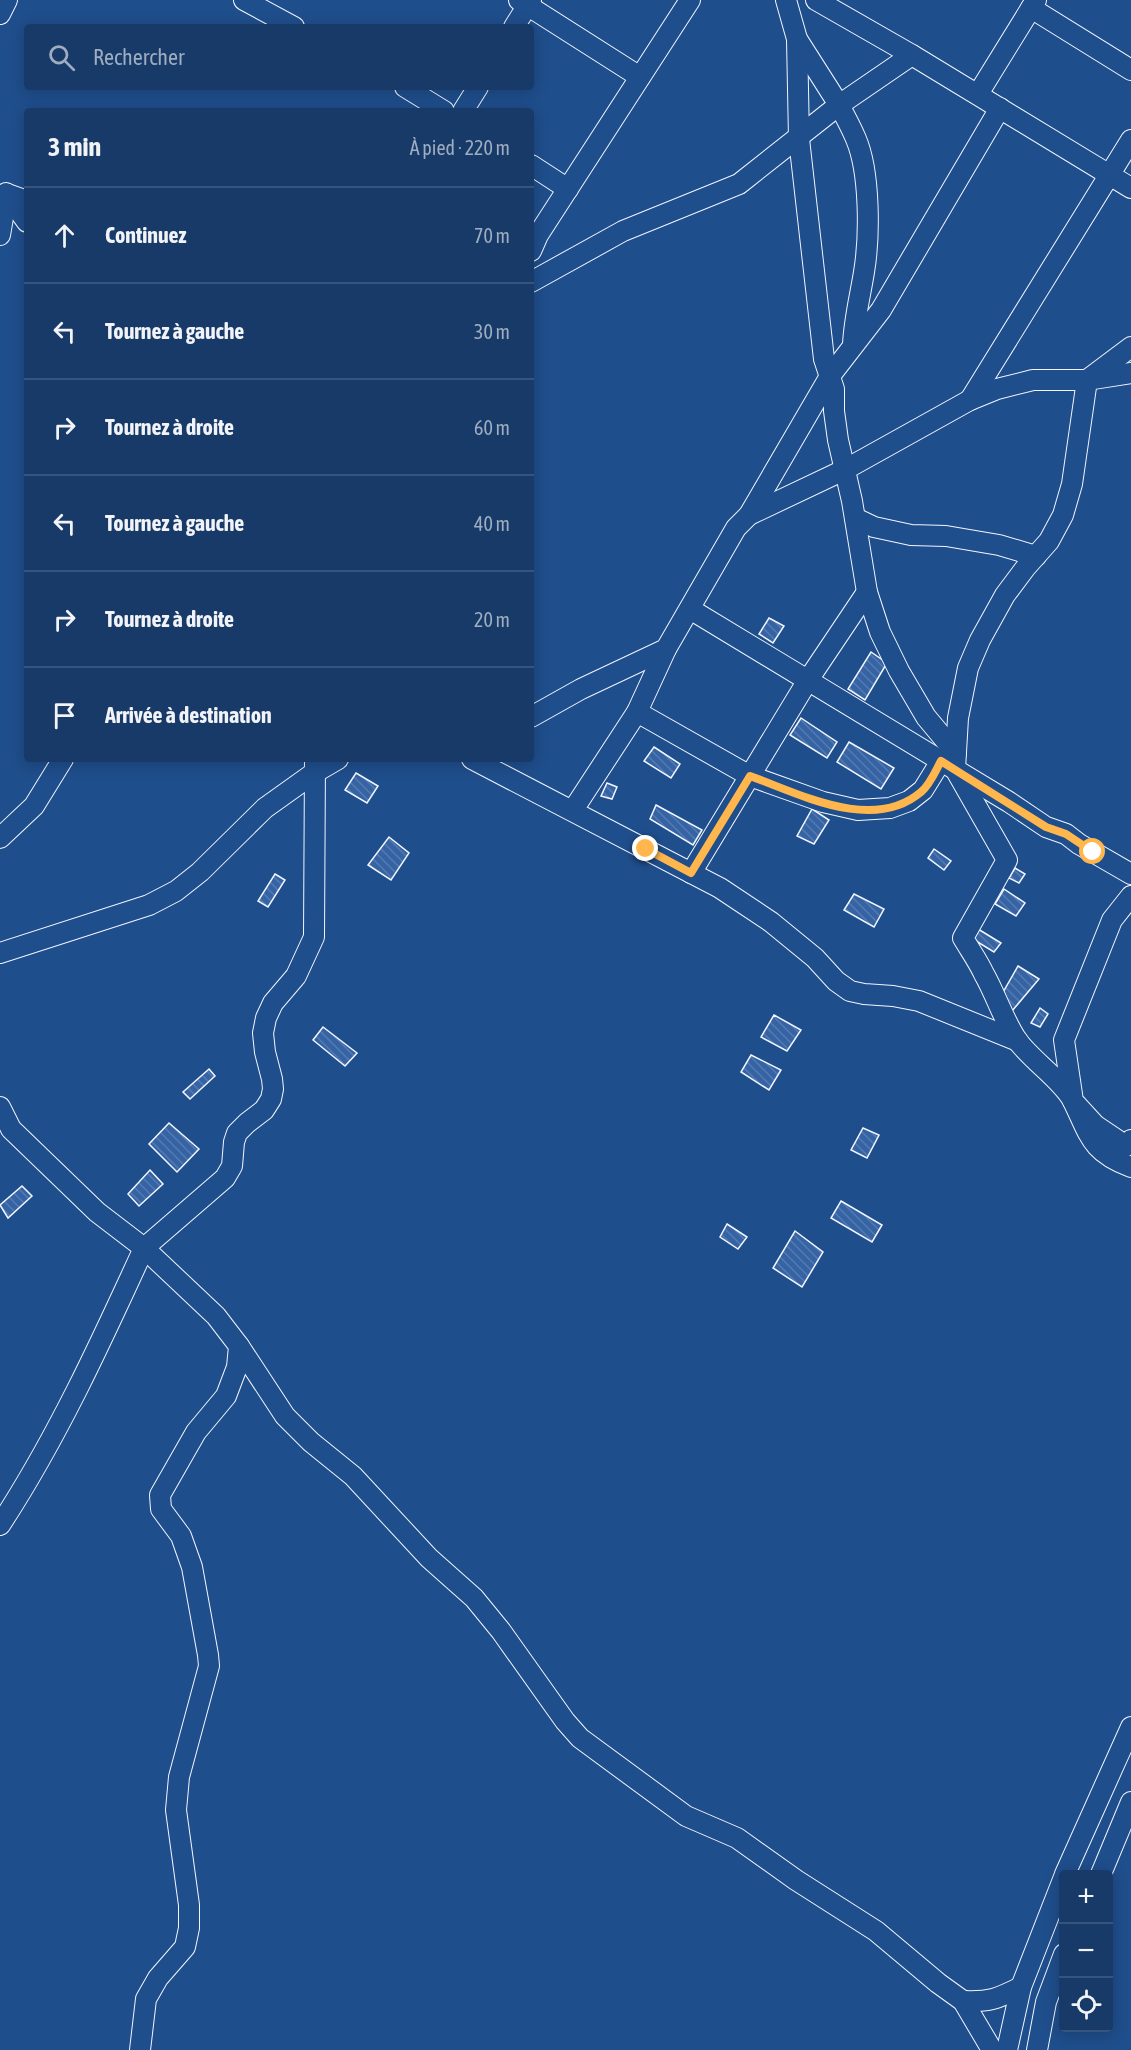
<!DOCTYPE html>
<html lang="fr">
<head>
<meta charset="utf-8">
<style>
	body { margin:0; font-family:"Asap Condensed",sans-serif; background:#20416f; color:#f1f3f6 }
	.controls { position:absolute; right:18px; bottom:18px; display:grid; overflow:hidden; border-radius:6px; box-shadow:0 3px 15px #0003 }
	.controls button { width:54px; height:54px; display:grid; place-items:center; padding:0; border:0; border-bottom:2px solid #36547d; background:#173a69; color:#f1f3f6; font:30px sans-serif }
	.stop { position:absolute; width:18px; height:18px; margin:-14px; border:4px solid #ffb74d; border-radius:50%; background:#fff }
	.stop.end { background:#ffb74d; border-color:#fff; box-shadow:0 2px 6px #0008 }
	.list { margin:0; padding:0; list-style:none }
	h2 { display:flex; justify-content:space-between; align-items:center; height:78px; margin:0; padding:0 24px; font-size:26px }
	h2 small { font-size:20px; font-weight:400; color:#9eadc0 }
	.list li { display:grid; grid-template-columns:39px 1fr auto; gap:18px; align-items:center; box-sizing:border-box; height:96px; padding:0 24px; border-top:2px solid #36547d }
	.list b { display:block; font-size:22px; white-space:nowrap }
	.list em { font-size:20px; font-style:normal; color:#9eadc0 }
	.icon { flex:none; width:33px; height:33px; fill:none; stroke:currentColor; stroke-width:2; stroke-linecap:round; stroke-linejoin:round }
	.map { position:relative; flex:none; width:1131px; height:2050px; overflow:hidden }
	.search { position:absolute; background:#173a69; box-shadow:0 3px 15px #0003; left:24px; top:24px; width:510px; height:66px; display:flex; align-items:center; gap:15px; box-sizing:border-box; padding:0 21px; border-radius:6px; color:#9eadc0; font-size:22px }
	.panel { position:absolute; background:#173a69; box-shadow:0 3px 15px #0003; left:24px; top:108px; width:510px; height:654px; border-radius:6px }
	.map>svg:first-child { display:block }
	.building { fill:url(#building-back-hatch); stroke:#f2f6ff; stroke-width:1.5 }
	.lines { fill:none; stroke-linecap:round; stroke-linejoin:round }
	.minor-casing { stroke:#f2f6ff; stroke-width:22 }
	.minor { stroke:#1f4e8c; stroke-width:20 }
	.route { stroke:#ffb74d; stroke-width:8 }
</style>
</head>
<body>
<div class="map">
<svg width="1131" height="2050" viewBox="0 0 1131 2050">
	<defs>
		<pattern id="building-back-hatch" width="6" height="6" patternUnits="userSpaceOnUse" patternTransform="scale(1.5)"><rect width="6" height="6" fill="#3563a3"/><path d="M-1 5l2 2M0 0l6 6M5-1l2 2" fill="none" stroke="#537ab1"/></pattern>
	</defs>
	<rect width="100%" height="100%" fill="#1f4e8c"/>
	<g class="building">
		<path d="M769,618l15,8 -11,17 -14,-9z"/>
		<path d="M871,652l16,11 -22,37 -17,-11z"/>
		<path d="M801,718l36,24 -10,16 -37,-23z"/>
		<path d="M849,742l45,26 -13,21 -44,-27z"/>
		<path d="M654,747l26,17 -9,14 -27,-17z"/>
		<path d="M356,773l22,13 -11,17 -22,-13z"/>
		<path d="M607,783l10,4 -5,12 -11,-3z"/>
		<path d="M656,805l46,25 -9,15 -43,-26z"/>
		<path d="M812,809l17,11 -15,24 -17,-8z"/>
		<path d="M389,837l20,16 -18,27 -23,-15z"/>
		<path d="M934,849l17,12 -7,9 -16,-12z"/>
		<path d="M1015,868l10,6 -6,9 -10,-5z"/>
		<path d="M275,874l10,6 -17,27 -10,-6z"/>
		<path d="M1004,889l21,14 -9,13 -21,-12z"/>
		<path d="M854,894l30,15 -10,18 -30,-17z"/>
		<path d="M978,929l23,14 -7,9 -23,-14z"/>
		<path d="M1018,966l21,13 -27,32 -14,-10z"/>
		<path d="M1040,1008l8,6 -8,13 -9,-4z"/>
		<path d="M774,1015l27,15 -14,21 -26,-14z"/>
		<path d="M323,1027l34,26 -12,13 -32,-26z"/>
		<path d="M751,1055l30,15 -12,20 -28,-18z"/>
		<path d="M209,1069l6,7 -25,23 -7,-7z"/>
		<path d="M169,1123l30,26 -22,23 -28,-28z"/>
		<path d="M863,1128l16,7 -12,23 -16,-8z"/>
		<path d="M150,1170l13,14 -24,22 -11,-12z"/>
		<path d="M22,1186l10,10 -24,22 -8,-13z"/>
		<path d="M841,1201l41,24 -10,17 -41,-24z"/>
		<path d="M727,1224l20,13 -9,12 -18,-12z"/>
		<path d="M795,1231l28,21 -21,35 -29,-19z"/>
	</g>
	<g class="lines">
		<g class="minor-casing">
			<g id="minor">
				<path d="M244,0l50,27"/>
				<path d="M519,0l121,77"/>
				<path d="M816,0l96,55 219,133"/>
				<path d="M1031,8l100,62"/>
				<path d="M0,14l7,-14"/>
				<path d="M514,27l17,-27"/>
				<path d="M797,39l2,100 25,220 10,30v22l4,29 14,61 15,91 13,40 19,39 27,46 30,36"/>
				<path d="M405,87l39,24"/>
				<path d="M978,94l58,-94"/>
				<path d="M463,111l15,-24"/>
				<path d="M531,165l37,24"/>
				<path d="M6,193l21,29"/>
				<path d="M0,235l7,-41 20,7"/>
				<path d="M531,251l7,-16 152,-235"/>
				<path d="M531,282l92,-51 116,-47 100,-79 -42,-66 -11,-39"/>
				<path d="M853,345c1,-25 7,-48 11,-73 6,-36 6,-100 -8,-133 -5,-12 -11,-23 -17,-34l73,-50"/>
				<path d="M1131,347l-44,33 -15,104 -9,31 -14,26 -23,26 -21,28 -25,45 -12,28 -10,50 -3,51 52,91 -44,78c7,12 15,23 21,36 12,21 19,45 33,66 14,20 46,41 56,61 17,35 18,51 58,66"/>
				<path d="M970,400l161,-260"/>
				<path d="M749,515l81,-139 51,-66 119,-202"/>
				<path d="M855,518l19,9 37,8 35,1 53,9 37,11"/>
				<path d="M690,609l319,193 37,25 20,7 13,10 52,30"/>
				<path d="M637,712l113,64 73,26 35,8 32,-2 19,-7 14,-11 18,-29"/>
				<path d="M531,717l50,-28 85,-40 70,-121 13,-13 97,-46 124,-69 27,-11 36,-9h54l44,-7"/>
				<path d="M472,759l248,129 51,34 44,36 21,23 14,10 14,3 29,2 26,5 99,40"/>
				<path d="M573,810l64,-98 29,-63"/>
				<path d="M0,838l34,-32 29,-47"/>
				<path d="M691,873l117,-193 59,-88"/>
				<path d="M1131,896l-19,24 -48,120 9,61 22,24 31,21 5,-6"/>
				<path d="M0,953l149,-48 27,-14 24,-19 65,-64 49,-35 24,-14"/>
				<path d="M0,1107l11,22 86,83 47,36c-43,94 -87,190 -144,277"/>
				<path d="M239,1346l46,70 26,26 42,34 76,82 45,40 27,33 64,90 15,17 106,78 51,22 59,42 80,51 62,52 25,18 29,49"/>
				<path d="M1065,1874l66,-147"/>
				<path d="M1101,1874l30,-72"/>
				<path d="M963,2001c27,1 34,-2 58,-14"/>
				<path d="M140,2050l6,-51 12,-21 27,-31 4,-19v-23l-13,-95 3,-33 30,-111 -1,-11 -16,-88 -11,-31 -20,-27 -1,-14 36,-63 30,-36 11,-29 2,-21 -23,-30 -72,-68 81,-70 7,-12 2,-24 3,-9 10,-10 17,-13 7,-11 2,-10 -1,-10 -7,-27 -2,-19 3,-15 7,-15 23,-27 18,-39 1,-178"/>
				<path d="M1007,2050l14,-63 43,-110"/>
				<path d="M1037,2050l9,-48 18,-48"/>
			</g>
		</g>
		<use href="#minor" class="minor"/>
	</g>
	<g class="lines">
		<path class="route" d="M646,849l45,24 59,-97c50,18 123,57 171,16 9,-7 15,-22 20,-31l105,66 20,7 27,18"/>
	</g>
</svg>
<div class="controls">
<button>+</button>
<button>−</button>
<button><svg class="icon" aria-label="locate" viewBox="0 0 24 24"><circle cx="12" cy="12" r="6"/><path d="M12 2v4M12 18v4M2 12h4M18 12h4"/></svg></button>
</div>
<div class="stop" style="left:1093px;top:852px"></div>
<div class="stop end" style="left:646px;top:849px"></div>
<div class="search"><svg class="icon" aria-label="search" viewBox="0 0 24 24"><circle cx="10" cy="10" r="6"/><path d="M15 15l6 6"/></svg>Rechercher</div>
<section class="panel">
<h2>3 min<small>À pied · 220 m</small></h2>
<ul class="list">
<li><svg class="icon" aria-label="ahead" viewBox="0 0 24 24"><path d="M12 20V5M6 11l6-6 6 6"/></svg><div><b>Continuez</b></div><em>70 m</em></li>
<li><svg class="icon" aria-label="left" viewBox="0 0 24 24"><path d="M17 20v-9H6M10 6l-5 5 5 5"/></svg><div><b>Tournez à gauche</b></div><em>30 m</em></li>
<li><svg class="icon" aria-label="right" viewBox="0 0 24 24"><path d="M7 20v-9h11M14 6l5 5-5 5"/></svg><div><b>Tournez à droite</b></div><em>60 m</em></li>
<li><svg class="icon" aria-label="left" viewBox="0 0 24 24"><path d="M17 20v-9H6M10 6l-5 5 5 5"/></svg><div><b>Tournez à gauche</b></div><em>40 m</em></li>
<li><svg class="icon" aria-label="right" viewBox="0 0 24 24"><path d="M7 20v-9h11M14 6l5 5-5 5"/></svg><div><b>Tournez à droite</b></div><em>20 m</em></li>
<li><svg class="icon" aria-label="arrive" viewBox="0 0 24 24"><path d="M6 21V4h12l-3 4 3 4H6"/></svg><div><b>Arrivée à destination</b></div></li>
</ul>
</section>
</div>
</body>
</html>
